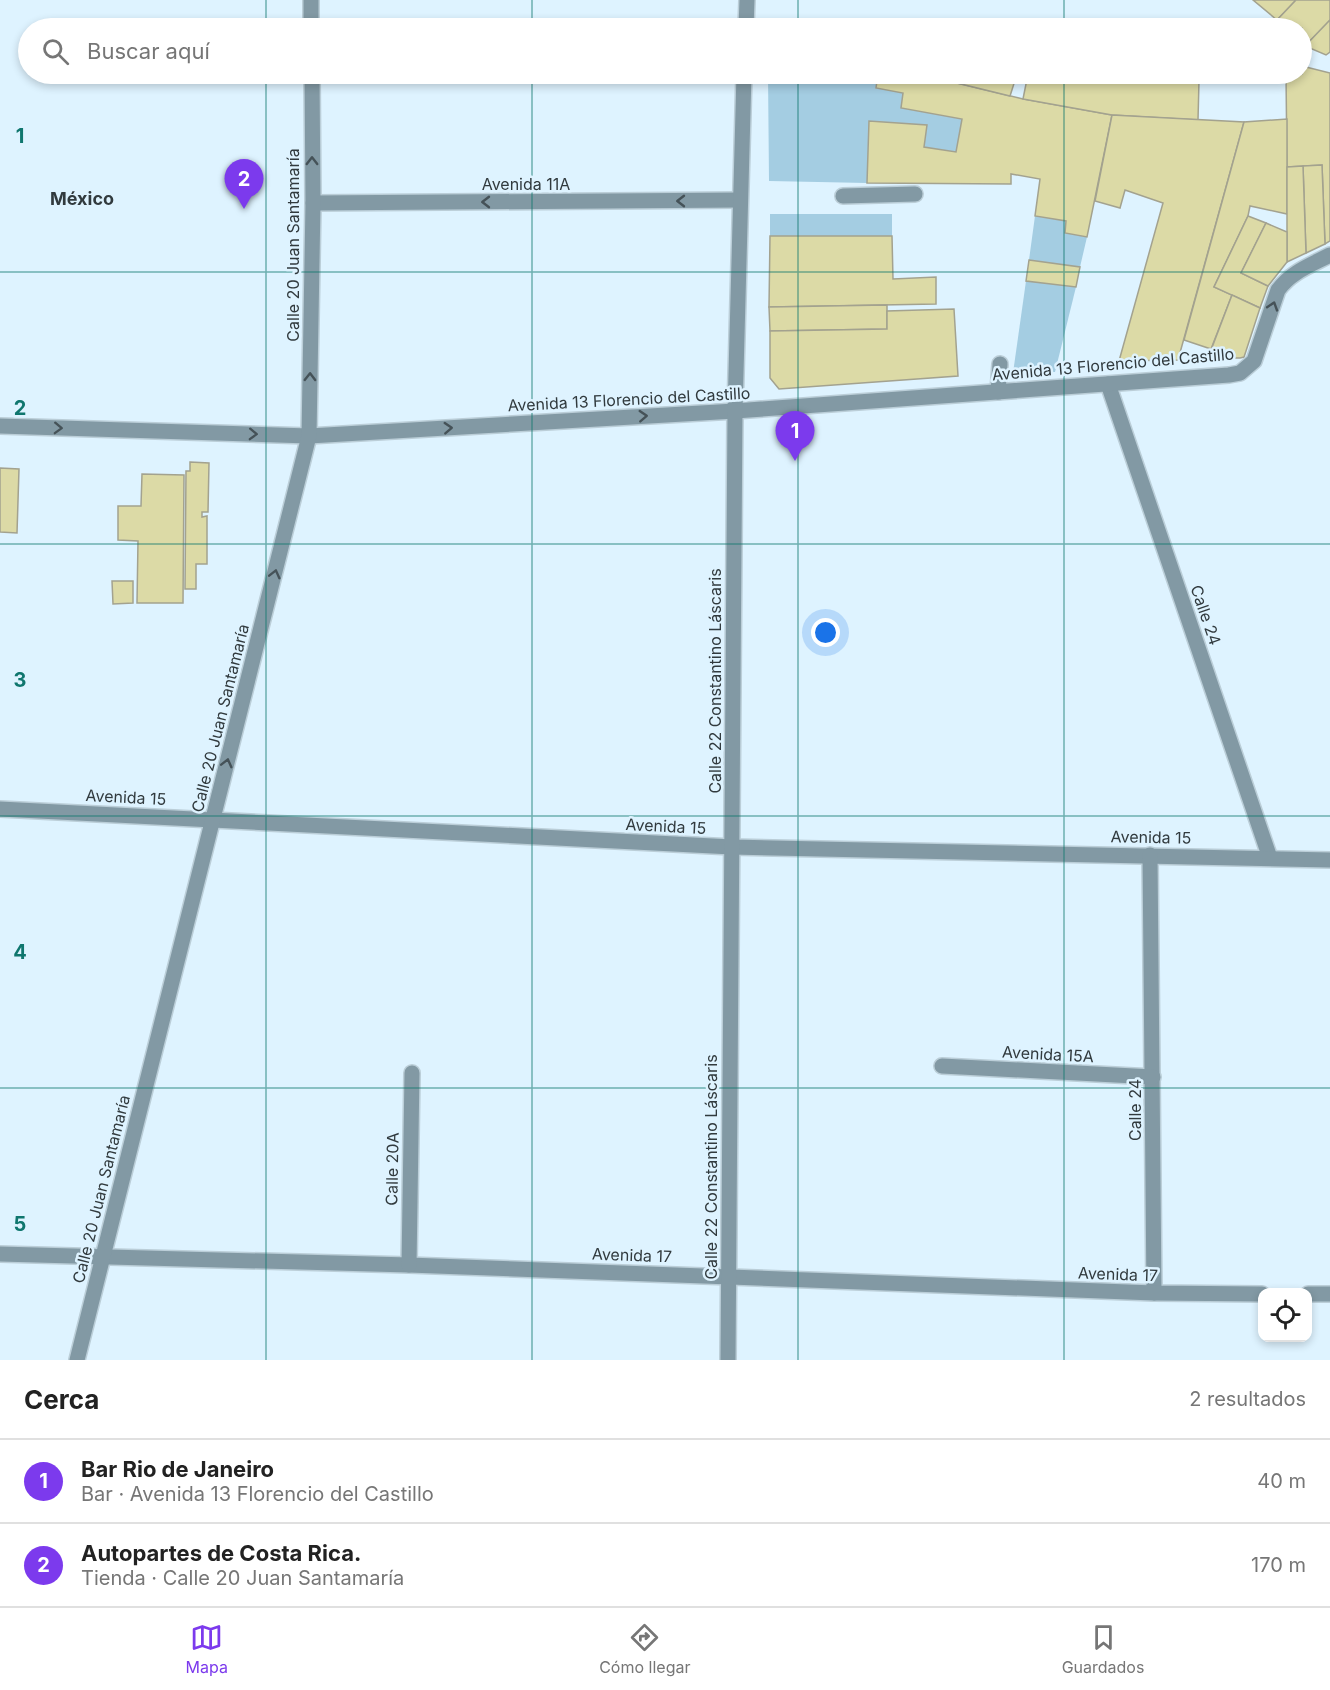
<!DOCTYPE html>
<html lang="es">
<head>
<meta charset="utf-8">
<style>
	body { margin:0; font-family:Inter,sans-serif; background:#f6f6f6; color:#222 }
	.controls { position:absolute; right:18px; bottom:18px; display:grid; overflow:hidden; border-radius:12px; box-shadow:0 3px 9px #0003 }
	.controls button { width:54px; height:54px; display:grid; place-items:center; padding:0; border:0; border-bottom:2px solid #e0e0e0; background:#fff; color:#222; font:30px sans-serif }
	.you { position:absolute; left:826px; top:633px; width:21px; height:21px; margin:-15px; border:4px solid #fff; border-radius:50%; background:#1a73e8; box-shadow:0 0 0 9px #1a73e833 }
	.badge { display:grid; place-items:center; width:39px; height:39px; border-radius:50%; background:#7c3aed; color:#fff; font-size:20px; font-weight:700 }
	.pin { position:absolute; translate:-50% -50px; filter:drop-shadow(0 2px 3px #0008) }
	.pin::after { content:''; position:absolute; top:32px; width:21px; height:18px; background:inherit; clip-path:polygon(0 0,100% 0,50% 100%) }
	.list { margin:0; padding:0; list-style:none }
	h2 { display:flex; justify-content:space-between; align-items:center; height:78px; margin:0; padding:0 24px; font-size:26px }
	h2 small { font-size:20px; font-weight:400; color:#767676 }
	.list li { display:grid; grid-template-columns:39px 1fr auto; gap:18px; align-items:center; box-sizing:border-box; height:84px; padding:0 24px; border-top:2px solid #e0e0e0 }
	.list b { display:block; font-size:22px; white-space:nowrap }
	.list p { margin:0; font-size:20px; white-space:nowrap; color:#767676 }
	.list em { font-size:20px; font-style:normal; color:#767676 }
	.icon { flex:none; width:33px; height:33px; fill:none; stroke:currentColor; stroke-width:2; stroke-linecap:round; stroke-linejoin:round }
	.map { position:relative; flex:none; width:1330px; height:1360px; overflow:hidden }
	.search { position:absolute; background:#fff; box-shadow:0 3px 9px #0003; left:18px; right:18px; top:18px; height:66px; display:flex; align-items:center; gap:15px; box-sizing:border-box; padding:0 21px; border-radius:33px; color:#767676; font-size:22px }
	.sheet { height:246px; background:#fff }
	nav { display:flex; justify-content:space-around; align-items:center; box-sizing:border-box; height:84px; border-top:2px solid #e0e0e0; background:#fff; font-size:16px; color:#767676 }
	nav a { display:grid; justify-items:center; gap:3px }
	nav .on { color:#7c3aed }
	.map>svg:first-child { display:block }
	.green { fill:#a4cde2 }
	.building { fill:#dcdaa6; stroke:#a3a28f; stroke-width:1.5 }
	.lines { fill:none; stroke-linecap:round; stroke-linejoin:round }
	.minor-casing { stroke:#bbced8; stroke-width:18 }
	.minor { stroke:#8299a4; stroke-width:15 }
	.oneway { stroke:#455258 }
	.grid { fill:none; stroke:#0f766e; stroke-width:1.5; stroke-opacity:0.55 }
	.labels { text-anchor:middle; stroke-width:5; stroke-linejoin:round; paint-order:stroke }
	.street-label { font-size:16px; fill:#313a3e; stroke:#def3ff }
	.neighbourhood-label { font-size:18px; font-weight:bold; fill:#313a3e; stroke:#def3ff }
	.grid-label { font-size:20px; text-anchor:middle; font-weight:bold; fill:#0f766e; stroke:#def3ff; stroke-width:5; stroke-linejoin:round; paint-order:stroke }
</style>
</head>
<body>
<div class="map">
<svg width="1330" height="1360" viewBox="0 0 1330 1360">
	<rect width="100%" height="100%" fill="#def3ff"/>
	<g class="green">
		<path d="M768,74h110l-1,14 26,5 -2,15 61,11 -6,33 -32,-5 3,-22 -58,-3 -2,61 -98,-2z"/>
		<rect x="770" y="214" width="122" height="22"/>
		<path d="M1035,216l31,5 -1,12 22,4 -7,30 -51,-7z"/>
		<path d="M1026,281l50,6 -21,85 -42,1z"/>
	</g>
	<g class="building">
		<path d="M1253,0h43l-19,20z"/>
		<path d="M1296,0h34v20l-25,26 -3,-3v-15h-16l-9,-8z"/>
		<path d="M1330,20v32l-4,3 -21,-9z"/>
		<path d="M1302,66l28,7v168l-5,3 -3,-79 -35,2 -1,-93h16z"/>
		<path d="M878,74h42l103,25 89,16 -25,122 -22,-4 1,-12 -31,-5 5,-37 -29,-5v10l-144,-1 2,-62 58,4 -3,22 32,5 6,-33 -61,-11 2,-15 -27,-5z"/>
		<path d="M920,74h97l-7,22z"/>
		<path d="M1028,74h51l-1,2 121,5 -1,39 -86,-5 -89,-16z"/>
		<path d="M1112,115l132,7 -66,238 -59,1 44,-158 -38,-13 -5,18 -25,-7z"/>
		<path d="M1287,119v95l-37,-8 -2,10 -34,71 18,8 -21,54 -27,-9 60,-218z"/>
		<path d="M1322,165l3,79 -19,9 -3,-87z"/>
		<path d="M1303,166l3,87 -19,9v-95z"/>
		<path d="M1248,216l18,7 -25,50 27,13 -8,22 -46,-21z"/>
		<path d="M1266,223l21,9v30l-19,24 -27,-13z"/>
		<path d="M770,236h122l1,43 43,-2v27l-167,3z"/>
		<path d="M1029,260l51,7 -4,20 -50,-6z"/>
		<path d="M1232,295l28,13 -14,43 -2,6 -4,1h-32z"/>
		<path d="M887,305v24l-117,2 -1,-24z"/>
		<path d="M954,309l4,67 -179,13 -9,-11v-47l117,-2v-18z"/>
		<path d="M190,462l19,1 -1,49h-6v5l5,-1v48h-11v25h-11l1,-118h4z"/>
		<path d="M0,468l19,1 -2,64 -17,-1z"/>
		<path d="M142,474l42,1 -1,128h-46l1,-62 -20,-1v-34h23z"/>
		<path d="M112,581h21v22l-20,1z"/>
	</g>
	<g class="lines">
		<g class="minor-casing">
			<g id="minor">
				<path d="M311,0v28"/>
				<path d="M746,28l1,-28"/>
				<path d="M843,196l72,-2"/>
				<path d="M313,203l427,-3"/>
				<path d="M1108,384l162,474"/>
				<path d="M998,392l2,-28"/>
				<path d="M0,426l309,10 426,-25 494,-36 11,-2 14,-12 24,-71c13,-18 33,-25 52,-35"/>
				<path d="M0,809l732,38 598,13"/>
				<path d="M1150,855l4,438"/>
				<path d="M942,1066l211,11"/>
				<path d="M0,1254l409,11 745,28 108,1"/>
				<path d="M409,1265l3,-192"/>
				<path d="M1308,1294h22"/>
				<path d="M77,1360l232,-924 4,-233 -1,-129"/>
				<path d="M728,1360l7,-949 9,-337"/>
			</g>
		</g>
		<use href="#minor" class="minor"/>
	</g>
	<defs><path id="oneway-chevron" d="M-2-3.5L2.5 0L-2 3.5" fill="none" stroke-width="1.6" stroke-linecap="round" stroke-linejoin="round" transform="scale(1.5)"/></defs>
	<g class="oneway">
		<use href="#oneway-chevron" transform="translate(312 161) rotate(-90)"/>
		<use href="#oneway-chevron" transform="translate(681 201) rotate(180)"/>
		<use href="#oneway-chevron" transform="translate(486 202) rotate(180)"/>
		<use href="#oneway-chevron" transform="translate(1273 306) rotate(-72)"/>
		<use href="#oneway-chevron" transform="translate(310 377) rotate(-89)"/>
		<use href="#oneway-chevron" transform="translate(643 416) rotate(-3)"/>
		<use href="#oneway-chevron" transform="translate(58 428) rotate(2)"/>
		<use href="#oneway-chevron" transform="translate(448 428) rotate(-3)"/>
		<use href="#oneway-chevron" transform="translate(253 434) rotate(2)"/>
		<use href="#oneway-chevron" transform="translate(275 574) rotate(-76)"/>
		<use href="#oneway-chevron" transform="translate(227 763) rotate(-76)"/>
	</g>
	<path class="grid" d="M266,0v28M532,0v28M798,0v28M1064,0v28M266,74v1286M532,74v1286M798,74v1286M1064,74v1286M0,272h1330M0,544h1330M0,816h1330M0,1088h1330"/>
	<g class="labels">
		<g class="street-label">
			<text x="526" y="190">Avenida 11A</text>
			<text transform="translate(293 245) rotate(-90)" y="6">Calle 20 Juan Santamaría</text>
			<text transform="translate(1113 364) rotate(-5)" y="6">Avenida 13 Florencio del Castillo</text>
			<text transform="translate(629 399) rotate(-3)" y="6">Avenida 13 Florencio del Castillo</text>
			<text transform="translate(1206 615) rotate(71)" y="6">Calle 24</text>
			<text transform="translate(715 681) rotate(-90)" y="6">Calle 22 Constantino Láscaris</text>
			<text transform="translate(220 718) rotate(-76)" y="6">Calle 20 Juan Santamaría</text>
			<text transform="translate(126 797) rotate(3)" y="6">Avenida 15</text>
			<text transform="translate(666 826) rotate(3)" y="6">Avenida 15</text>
			<text transform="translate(1151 837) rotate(1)" y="6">Avenida 15</text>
			<text transform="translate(1048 1054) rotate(3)" y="6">Avenida 15A</text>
			<text transform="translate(1135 1110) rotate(-90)" y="6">Calle 24</text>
			<text transform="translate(711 1167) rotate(-90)" y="6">Calle 22 Constantino Láscaris</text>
			<text transform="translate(392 1169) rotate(-89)" y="6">Calle 20A</text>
			<text transform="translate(101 1189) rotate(-76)" y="6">Calle 20 Juan Santamaría</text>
			<text transform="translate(632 1255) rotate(2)" y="6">Avenida 17</text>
			<text transform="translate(1118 1274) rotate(2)" y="6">Avenida 17</text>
		</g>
		<g class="neighbourhood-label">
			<text x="82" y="205">México</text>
		</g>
	</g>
	<g class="grid-label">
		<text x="20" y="143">1</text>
		<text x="20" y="415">2</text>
		<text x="20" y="687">3</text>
		<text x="20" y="959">4</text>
		<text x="20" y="1231">5</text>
	</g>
</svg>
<div class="controls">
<button><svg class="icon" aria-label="locate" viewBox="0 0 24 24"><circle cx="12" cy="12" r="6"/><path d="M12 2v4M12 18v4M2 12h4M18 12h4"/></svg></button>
</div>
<div class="you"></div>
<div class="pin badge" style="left:795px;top:461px">1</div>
<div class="pin badge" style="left:244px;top:209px">2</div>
<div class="search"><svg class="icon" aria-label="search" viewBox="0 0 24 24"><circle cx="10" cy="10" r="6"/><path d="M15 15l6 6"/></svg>Buscar aquí</div>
</div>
<section class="sheet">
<h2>Cerca<small>2 resultados</small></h2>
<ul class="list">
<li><span class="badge">1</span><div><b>Bar Rio de Janeiro</b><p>Bar · Avenida 13 Florencio del Castillo</p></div><em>40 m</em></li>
<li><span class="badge">2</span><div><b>Autopartes de Costa Rica.</b><p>Tienda · Calle 20 Juan Santamaría</p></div><em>170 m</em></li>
</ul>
</section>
<nav>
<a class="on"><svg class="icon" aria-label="map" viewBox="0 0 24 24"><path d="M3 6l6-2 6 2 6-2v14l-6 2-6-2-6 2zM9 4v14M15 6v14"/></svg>Mapa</a>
<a><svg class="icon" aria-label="directions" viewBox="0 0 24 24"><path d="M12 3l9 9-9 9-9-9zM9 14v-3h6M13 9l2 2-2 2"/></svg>Cómo llegar</a>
<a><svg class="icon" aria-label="saved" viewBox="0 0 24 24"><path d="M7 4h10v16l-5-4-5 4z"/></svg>Guardados</a>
</nav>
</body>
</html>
